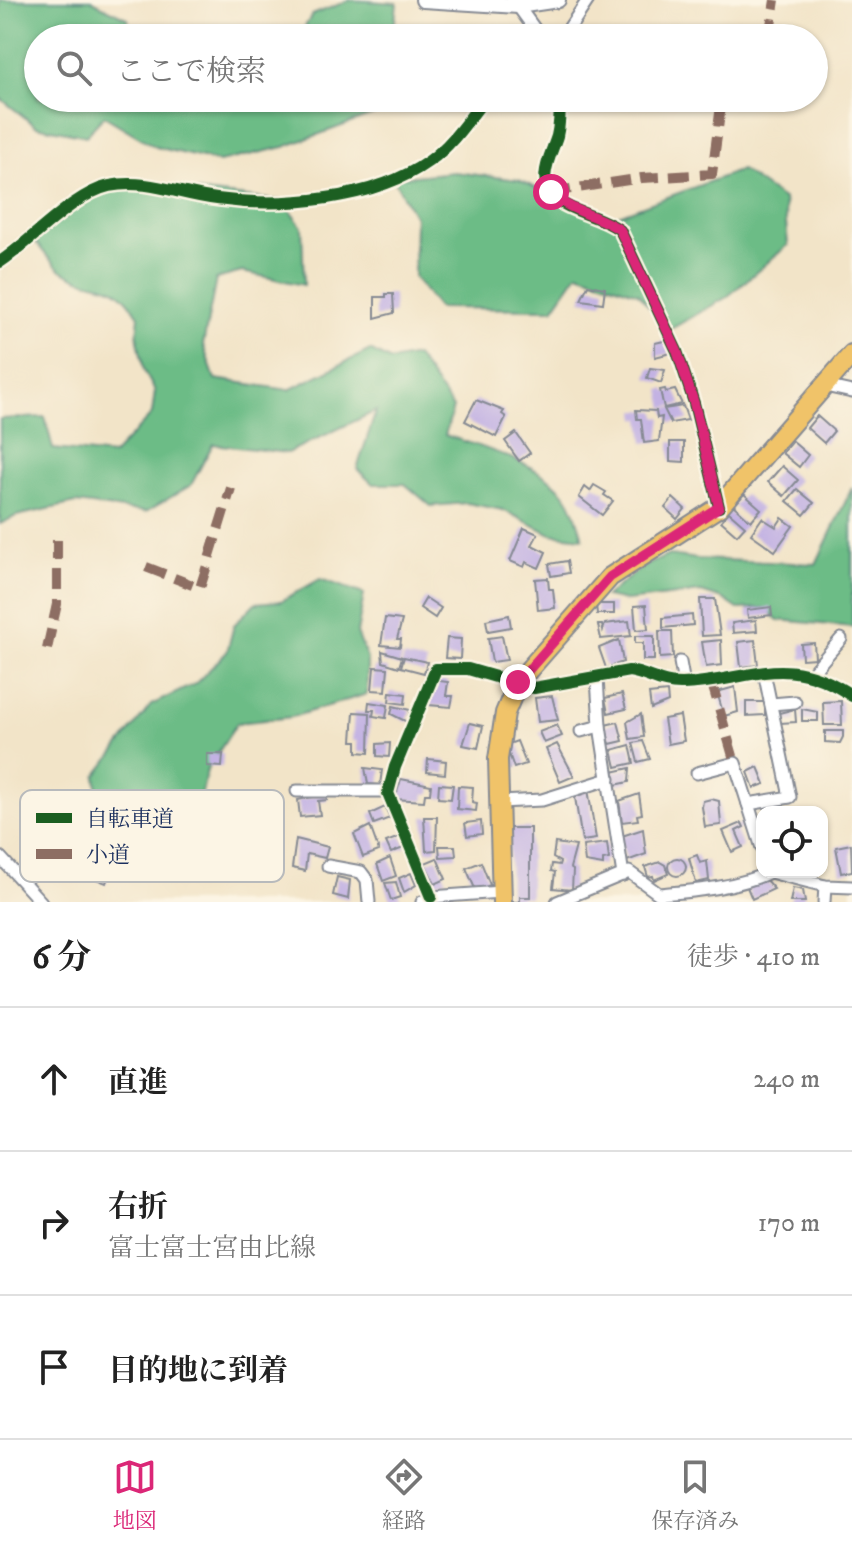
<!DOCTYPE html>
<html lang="ja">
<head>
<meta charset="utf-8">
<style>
	body { margin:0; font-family:"IM FELL DW Pica","Noto Serif JP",serif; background:#f6f6f6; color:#222 }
	.controls { position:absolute; right:24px; bottom:24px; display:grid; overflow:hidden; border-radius:16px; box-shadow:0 2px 6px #0004 }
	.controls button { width:72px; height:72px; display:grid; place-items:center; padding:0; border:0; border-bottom:2px solid #e0e0e0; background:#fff; color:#222; font:40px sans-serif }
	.stop { position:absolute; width:24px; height:24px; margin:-18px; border:6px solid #db2777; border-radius:50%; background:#fff }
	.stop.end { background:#db2777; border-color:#fff; box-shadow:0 2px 8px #0008 }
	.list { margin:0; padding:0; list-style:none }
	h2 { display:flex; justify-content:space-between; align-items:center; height:104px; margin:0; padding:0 32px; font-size:34px }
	h2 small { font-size:26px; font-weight:400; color:#767676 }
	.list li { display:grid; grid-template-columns:52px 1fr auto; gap:24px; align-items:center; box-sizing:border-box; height:144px; padding:0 32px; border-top:2px solid #e0e0e0 }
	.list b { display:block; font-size:30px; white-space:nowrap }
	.list p { margin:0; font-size:26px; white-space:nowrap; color:#767676 }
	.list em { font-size:26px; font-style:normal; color:#767676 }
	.icon { flex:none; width:44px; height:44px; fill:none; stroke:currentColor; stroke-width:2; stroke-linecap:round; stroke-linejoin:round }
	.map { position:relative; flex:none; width:852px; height:902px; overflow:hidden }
	.search { position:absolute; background:#fff; box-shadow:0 2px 6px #0004; left:24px; right:24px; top:24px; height:88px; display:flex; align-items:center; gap:20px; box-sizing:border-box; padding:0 28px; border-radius:44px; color:#767676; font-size:30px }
	.sheet { height:536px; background:#fff }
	nav { display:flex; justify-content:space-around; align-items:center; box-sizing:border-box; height:112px; border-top:2px solid #e0e0e0; background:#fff; font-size:22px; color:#767676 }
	nav a { display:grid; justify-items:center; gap:4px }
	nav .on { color:#db2777 }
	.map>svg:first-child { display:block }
	.forest { fill:#6cbc86; stroke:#447672; stroke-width:2 }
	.building { fill:#c3b2e3 }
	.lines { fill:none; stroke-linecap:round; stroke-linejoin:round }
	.minor-casing { stroke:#868a93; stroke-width:15 }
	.tertiary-casing { stroke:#868a93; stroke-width:18 }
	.primary-casing { stroke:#868a93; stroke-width:22 }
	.minor { stroke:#fff; stroke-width:11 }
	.tertiary { stroke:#fff; stroke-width:14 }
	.primary { stroke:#f0c369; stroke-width:18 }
	.quiet { stroke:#8d6e63; stroke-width:10; stroke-dasharray:20 10; stroke-linecap:butt }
	.cycleway-casing { stroke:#fcf5e5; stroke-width:17 }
	.cycleway { stroke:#1b5e20; stroke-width:12 }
	.route { stroke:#db2777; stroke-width:10 }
	.key { fill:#fcf5e5; stroke:#b8babc; stroke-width:2 }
	.key-label { font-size:22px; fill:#1b2f5e }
</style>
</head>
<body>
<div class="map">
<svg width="852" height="902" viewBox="0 0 852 902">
	<rect width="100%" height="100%" fill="#fcf5e5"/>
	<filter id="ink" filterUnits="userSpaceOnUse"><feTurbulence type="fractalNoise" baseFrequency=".0125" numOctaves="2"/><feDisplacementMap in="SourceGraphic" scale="16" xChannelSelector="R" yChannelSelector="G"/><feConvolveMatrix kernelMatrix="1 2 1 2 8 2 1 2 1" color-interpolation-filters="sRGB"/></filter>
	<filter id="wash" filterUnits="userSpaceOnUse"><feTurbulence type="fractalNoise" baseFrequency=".006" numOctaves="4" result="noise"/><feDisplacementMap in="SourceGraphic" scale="32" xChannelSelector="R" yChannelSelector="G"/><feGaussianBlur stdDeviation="1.8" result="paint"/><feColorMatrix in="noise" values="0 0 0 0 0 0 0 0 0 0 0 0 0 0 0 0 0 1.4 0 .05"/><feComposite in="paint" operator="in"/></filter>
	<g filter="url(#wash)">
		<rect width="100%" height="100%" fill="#f2e4c8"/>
		<g class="forest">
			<path d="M0,0h91l37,19 1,19h-91v60h151l24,7 19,-7h155l-1,12 -102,37 -65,15 -63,-15 -52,-31 -18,20 -50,-10 -36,-28z"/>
			<path d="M350,0l47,3 -4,35h-95l14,-23z"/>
			<path d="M741,170l43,30 4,45 -61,52 -58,33 -31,-37 -60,-20 -25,36 -115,-1 -24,-31 1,-60 -22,-39 61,-6 65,8 86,40z"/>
			<path d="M158,187l124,14 20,26 2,58 -62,-13 -26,7 -13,66 12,34 74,11 81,-40 21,11 25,-5 37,52 -8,27c39,13 97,28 122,62 8,11 12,29 16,41l-32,-4 -48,-24 -36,-7 -36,3 -26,-22h-32l-16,-15 19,-58 -89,42 -74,-9 -22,41 -45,27 -70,-9 -60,13 -16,8v-105l45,-2 8,32 60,6 39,-41 3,-23 -11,-20 -7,-37 2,-18c-27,-43 -40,-24 -73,-43 -12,-6 -22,-21 -31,-32l63,-51z"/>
			<path d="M852,488v139l-74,-7 -14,-12 -26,1 -15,-10 -22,-7 -74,9 -22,-4 37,-30 27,-12 29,4 118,5z"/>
			<path d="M320,579l44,15 -7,39 10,26v35l-75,23 -55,6 -30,47 -11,49 -26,13 -69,-10 -5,-46 55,-71 44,-21 32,-32 7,-27 21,-22 26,-2z"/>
		</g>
		<g id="blocks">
			<g class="building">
				<path d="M588,285l17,3 -2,15 -22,-3z"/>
				<path d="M386,294h7l1,19 -19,5v-21h11z"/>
				<path d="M668,340l3,13 -16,4v-14z"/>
				<path d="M650,368l15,2 -4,13 -14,-5z"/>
				<path d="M665,389l1,3 9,-2 7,14 -18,4 -4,-18z"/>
				<path d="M476,400l28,11 -2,3 4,3 -10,20 -31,-16z"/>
				<path d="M683,406l5,14 -17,3 -7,-14z"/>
				<path d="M636,410l20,1 1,7 5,-1 -3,24 -15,2 -3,-24h-4z"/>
				<path d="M817,416l17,15 -10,12 -17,-15z"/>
				<path d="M516,433l14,20 -11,8 -14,-20z"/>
				<path d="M792,441l16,14 -9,12 -17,-14z"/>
				<path d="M670,442h14v20l-14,-1z"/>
				<path d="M782,466l16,14 -14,16 -16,-14z"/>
				<path d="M594,485l12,7 -2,3 9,6 -11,14 -23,-18 6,-10 5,4z"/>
				<path d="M797,489l17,14 -10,12 -17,-14z"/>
				<path d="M744,494l17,15 -10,12 -17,-15z"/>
				<path d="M673,498l12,11 -8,10 -12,-11z"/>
				<path d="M729,512l16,14 -8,9 -16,-14z"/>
				<path d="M762,518l14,9 6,-9 11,8 -18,25 -24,-17z"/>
				<path d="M524,528l14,6 -6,11 14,7 -7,16 -13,-6 -2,5 -14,-6z"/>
				<path d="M567,561l2,12 -18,3 -2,-12z"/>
				<path d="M548,578l1,11h4l2,19 -17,2 -3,-31z"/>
				<path d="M426,598l15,10 -6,10 -15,-10z"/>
				<path d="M700,599h15l5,36 -18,1z"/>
				<path d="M596,604h18v10h-17z"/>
				<path d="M646,605l2,24 -12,1 -2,-24z"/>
				<path d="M771,607l1,8 -24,3 -1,-8z"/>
				<path d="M509,615l2,12 -23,4 -2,-11z"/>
				<path d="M692,615l1,10 -30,3v-10z"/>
				<path d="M385,618l17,2 -5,19h4l-1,8 -19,-2z"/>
				<path d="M756,620l1,11 -24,2 -1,-10z"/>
				<path d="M629,621l2,15 -30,3 -3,-14h4l1,5 2,-6z"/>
				<path d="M659,631h13l1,26 -13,1z"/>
				<path d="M502,636l5,24 -15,2 -4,-24z"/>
				<path d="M635,636h19v24h-11v-17h-8z"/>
				<path d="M447,638l14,1 -1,20 -15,-1z"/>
				<path d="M619,640l4,22 -17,6 -7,-20z"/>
				<path d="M721,640l1,25 -16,2 -4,-25z"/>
				<path d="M755,640l3,25 -17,2 -3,-25z"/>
				<path d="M814,643l1,15 -13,1 -1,-15z"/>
				<path d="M382,651l20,6 -3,10 -16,-5z"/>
				<path d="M404,657l23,5 -3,11 -23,-6z"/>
				<path d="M374,667l14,1 -2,23 -14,-1z"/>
				<path d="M432,680l16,2 -2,14h7l-2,11 -22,-2z"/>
				<path d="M735,687l3,25 -14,4 -7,-24z"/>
				<path d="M390,692l16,2 -1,10 -16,-2z"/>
				<path d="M667,692l1,10 -17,7 -2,-15z"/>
				<path d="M622,694l4,15 -18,4 -3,-15z"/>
				<path d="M552,696l6,24 -20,2 -3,-24z"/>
				<path d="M841,701l1,24h-18l-1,-23z"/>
				<path d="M369,702l19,3 -2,13 -13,-2 1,-6h-6z"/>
				<path d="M746,702h19v13l-19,1z"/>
				<path d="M393,706l17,4 -3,12 -16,-8z"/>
				<path d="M795,709l1,13 -16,1 -1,-10z"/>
				<path d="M802,709l16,3v9h-16z"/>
				<path d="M354,712l16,1 -1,40 -12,-1v-11h-5z"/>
				<path d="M641,714l3,23 -14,2 -3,-17z"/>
				<path d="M680,716l4,25 -16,3 -4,-25z"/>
				<path d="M618,722l5,19 -13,3 -5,-19z"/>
				<path d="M470,723l13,3 -5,22 -15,-3z"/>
				<path d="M557,725l5,11 -18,7 -5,-11z"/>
				<path d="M825,731h18v6l-3,6 -15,-1z"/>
				<path d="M517,741l9,23 -12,4 -8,-23z"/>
				<path d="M643,741l7,18 -12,3 -5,-19z"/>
				<path d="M390,743l-1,14 -12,-1v-12z"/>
				<path d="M557,744l17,32 -14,6 -14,-33z"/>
				<path d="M630,745l4,18 -18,4 -4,-17z"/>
				<path d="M207,754h16l-1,13 -15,-1z"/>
				<path d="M428,759l18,2 -1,13 -18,-2z"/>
				<path d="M758,767l7,17 -11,4 -6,-16z"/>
				<path d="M365,768l17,2 -2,15 -12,-1z"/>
				<path d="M630,768l-1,14 -14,3 -3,-13z"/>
				<path d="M401,779l30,6 -1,9h-5l-1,7 -29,-2z"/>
				<path d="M439,784l14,1 -2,14 -13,-1z"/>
				<path d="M458,786l15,1 -1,15 5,1 -1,8 -19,-2z"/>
				<path d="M588,789l8,50 -14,2 -8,-50z"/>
				<path d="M326,794l1,6 -9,1 2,14 -20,2 -2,-17z"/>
				<path d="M639,794l3,20 -5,1 1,5 -16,2 -3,-21z"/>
				<path d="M711,799l8,2 2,24 -16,2 -3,-20 1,-6z"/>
				<path d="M385,807l5,11 -16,6 -4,-10z"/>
				<path d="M424,817h13l-1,33 -10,1z"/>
				<path d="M481,821l1,13 -15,2 -2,-13z"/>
				<path d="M742,823l2,4 -8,4 7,16 -11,5 -9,-21z"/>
				<path d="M370,826l9,25 -16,6 -9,-23z"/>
				<path d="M509,828h21v69h-10v5h-10z"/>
				<path d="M643,829l3,25 -19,7 -8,-24z"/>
				<path d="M402,836l4,11 -15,6 -5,-11z"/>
				<path d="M296,839l32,8 -3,11 -18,-4 -2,17 -13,-3z"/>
				<path d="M555,843l21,3 -6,22 3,2 -1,20 -19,-2 2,-16 -4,-1 1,-7 7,1 1,-3 -7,-4z"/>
				<path d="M607,843l2,16 -6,1v5l-18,-3 -2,-16z"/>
				<path d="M851,844l1,27 -11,2 -5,-26z"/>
				<path d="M439,846h16l1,10 -16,1z"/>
				<path d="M697,855l3,8 7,-2 2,19 -13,3 -7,-25z"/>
				<path d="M390,858l6,18 -13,5 -6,-17z"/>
				<path d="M437,858l9,21 -11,5 -10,-21z"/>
				<circle cx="677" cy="867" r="9"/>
				<path d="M102,862l10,4 -6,17 -10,-4z"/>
				<path d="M481,862l9,23 -14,6 -10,-23z"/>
				<path d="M660,862l5,3 3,9 -14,6 -1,-4 -5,1 -3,-10z"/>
				<path d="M411,873l5,12 -12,7 -5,-14z"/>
				<path d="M337,877l13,3 -2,19 -15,-4z"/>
				<path d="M765,879l9,10 -22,10 -5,-12z"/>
				<path d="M396,882l4,15 -9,3 -6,-17z"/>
				<path d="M793,888l10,2 2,12h-15z"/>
			</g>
		</g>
	</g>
	<g filter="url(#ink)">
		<use href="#blocks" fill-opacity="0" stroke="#868a93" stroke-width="2"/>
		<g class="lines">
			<g class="minor-casing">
				<g id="minor">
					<path d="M518,6l23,32"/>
					<path d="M559,38l9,-8 20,-30"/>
					<path d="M560,98c0,12 0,26 -3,38 -6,20 -23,46 0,64 18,13 44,16 63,30l57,121 17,52 25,104"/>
					<path d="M0,262c32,-21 73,-68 109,-76 37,-8 72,9 108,13 64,9 158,1 212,-38 23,-16 39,-41 56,-63"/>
					<path d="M825,386l27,6"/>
					<path d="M680,662l4,22"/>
					<path d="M812,673l29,-34"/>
					<path d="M597,678l3,48 23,149"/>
					<path d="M771,704l24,-2"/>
					<path d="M581,731l19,-5"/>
					<path d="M697,773l38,-10 27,85"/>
					<path d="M297,791h92"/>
					<path d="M499,802l43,-2 67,-21"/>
					<path d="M748,804l42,-7 -26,-125"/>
					<path d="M0,857l41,45"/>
					<path d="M328,866l33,6 6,8 2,22"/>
					<path d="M770,872l55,14 27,1"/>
					<path d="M431,897l-43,-104 7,-26 41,-98h32l66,19 95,-17c20,3 32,14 54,13 69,-3 103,-34 169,12"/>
					<path d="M422,902l9,-5 70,-5"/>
					<path d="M557,902l72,-30 30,22c37,-3 76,-6 111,-22"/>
					<path d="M824,902l1,-16"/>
				</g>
			</g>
			<g class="tertiary-casing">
				<path id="tertiary" d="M423,0l95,6 40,-6"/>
			</g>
			<g class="primary-casing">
				<path id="primary" d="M502,902l-4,-143 7,-46 13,-31 92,-105 109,-70 133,-153"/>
			</g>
			<use href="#minor" class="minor"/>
			<use href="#tertiary" class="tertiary"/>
			<use href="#primary" class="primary"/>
			<g class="quiet">
				<path d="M769,38l6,-38"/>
				<path d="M551,192l91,-14 70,-4 10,-76"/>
				<path d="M146,567l54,21 31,-100"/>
				<path d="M47,649l10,-45v-68"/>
				<path d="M711,680l24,83"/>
			</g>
			<g class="cycleway-casing">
				<g id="cycleway">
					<path d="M560,98c0,12 0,26 -3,38 -6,20 -23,46 0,64 18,13 44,16 63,30l57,121 17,52 25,104"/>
					<path d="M0,262c32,-21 73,-68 109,-76 37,-8 72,9 108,13 64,9 158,1 212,-38 23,-16 39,-41 56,-63"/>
					<path d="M431,897l-43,-104 7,-26 41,-98h32l66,19 95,-17c20,3 32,14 54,13 69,-3 103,-34 169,12"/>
				</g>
			</g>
			<use href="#cycleway" class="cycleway"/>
		</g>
	</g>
	<g class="lines" filter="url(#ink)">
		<path class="route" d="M518,682l92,-105 109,-70 -25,-104 -17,-52 -57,-121c-21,-15 -54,-19 -69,-38"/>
	</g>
	<rect x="20" y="790" width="264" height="92" rx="12" class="key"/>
	<rect x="36" y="813" width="36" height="10" fill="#1b5e20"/>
	<rect x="36" y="849" width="36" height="10" fill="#8d6e63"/>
	<g class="key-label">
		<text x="86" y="826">自転車道</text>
		<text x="86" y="862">小道</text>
	</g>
</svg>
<div class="controls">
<button><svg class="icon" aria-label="locate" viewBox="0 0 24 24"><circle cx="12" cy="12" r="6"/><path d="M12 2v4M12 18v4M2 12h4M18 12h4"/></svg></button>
</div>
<div class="stop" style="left:551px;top:192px"></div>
<div class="stop end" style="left:518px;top:682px"></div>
<div class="search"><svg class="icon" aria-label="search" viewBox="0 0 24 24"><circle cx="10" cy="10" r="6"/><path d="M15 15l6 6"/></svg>ここで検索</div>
</div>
<section class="sheet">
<h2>6 分<small>徒歩 · 410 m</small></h2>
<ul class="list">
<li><svg class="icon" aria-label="ahead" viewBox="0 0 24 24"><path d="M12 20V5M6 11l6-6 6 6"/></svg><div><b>直進</b></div><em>240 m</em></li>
<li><svg class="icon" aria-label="right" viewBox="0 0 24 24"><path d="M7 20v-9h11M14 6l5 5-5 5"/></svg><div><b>右折</b><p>富士富士宮由比線</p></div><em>170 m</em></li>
<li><svg class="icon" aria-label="arrive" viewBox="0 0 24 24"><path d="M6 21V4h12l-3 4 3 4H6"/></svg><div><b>目的地に到着</b></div></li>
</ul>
</section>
<nav>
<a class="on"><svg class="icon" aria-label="map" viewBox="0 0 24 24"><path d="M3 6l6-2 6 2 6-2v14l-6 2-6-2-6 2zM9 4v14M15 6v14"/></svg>地図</a>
<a><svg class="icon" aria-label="directions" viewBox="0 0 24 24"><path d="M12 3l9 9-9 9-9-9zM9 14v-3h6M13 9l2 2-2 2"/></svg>経路</a>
<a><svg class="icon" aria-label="saved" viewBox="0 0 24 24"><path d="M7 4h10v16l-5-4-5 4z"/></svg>保存済み</a>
</nav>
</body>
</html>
